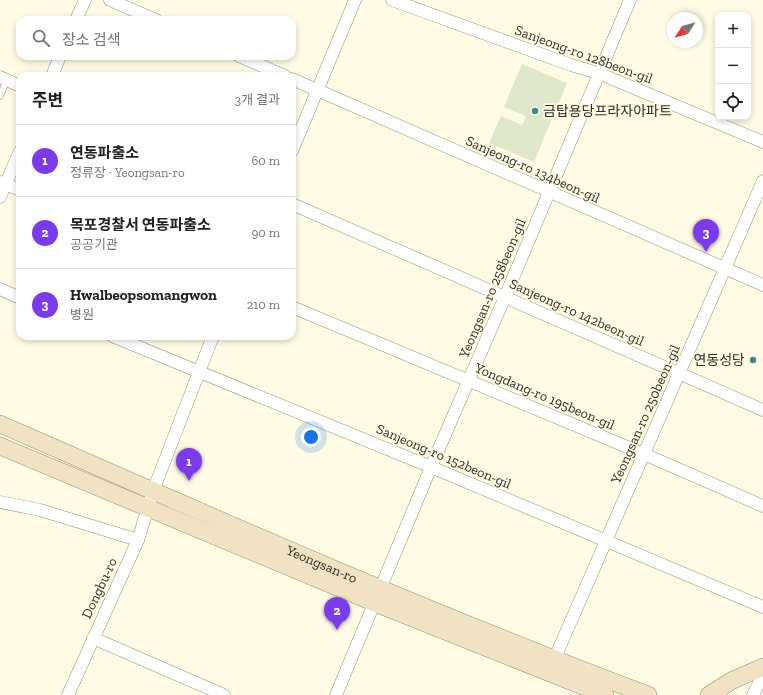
<!DOCTYPE html>
<html lang="ko">
<head>
<meta charset="utf-8">
<style>
	body { margin:0; font-family:"Zilla Slab","Noto Sans KR",serif; background:#f6f6f6; color:#202124 }
	.controls { position:absolute; right:12px; top:12px; display:grid; overflow:hidden; border-radius:8px; box-shadow:0 2px 6px #0003 }
	.controls button { width:36px; height:36px; display:grid; place-items:center; padding:0; border:0; border-bottom:1px solid #e0e0e0; background:#fff; color:#202124; font:20px sans-serif }
	.compass { position:absolute; left:667px; top:12px; width:36px; height:36px; border-radius:50%; background:#fff; box-shadow:0 2px 6px #0003; rotate:234deg }
	.you { position:absolute; left:311px; top:437px; width:14px; height:14px; margin:-10px; border:3px solid #fff; border-radius:50%; background:#1a73e8; box-shadow:0 0 0 6px #1a73e833 }
	.badge { display:grid; place-items:center; width:26px; height:26px; border-radius:50%; background:#7c3aed; color:#fff; font-size:13px; font-weight:700 }
	.pin { position:absolute; translate:-50% -33px; filter:drop-shadow(0 1px 2px #0008) }
	.pin::after { content:''; position:absolute; top:21px; width:14px; height:12px; background:inherit; clip-path:polygon(0 0,100% 0,50% 100%) }
	.list { margin:0; padding:0; list-style:none }
	h2 { display:flex; justify-content:space-between; align-items:center; height:52px; margin:0; padding:0 16px; font-size:17px }
	h2 small { font-size:13px; font-weight:400; color:#757577 }
	.list li { display:grid; grid-template-columns:26px 1fr auto; gap:12px; align-items:center; box-sizing:border-box; height:72px; padding:0 16px; border-top:1px solid #e0e0e0 }
	.list b { display:block; font-size:15px; white-space:nowrap }
	.list p { margin:0; font-size:13px; white-space:nowrap; color:#757577 }
	.list em { font-size:13px; font-style:normal; color:#757577 }
	.icon { flex:none; width:22px; height:22px; fill:none; stroke:currentColor; stroke-width:2; stroke-linecap:round; stroke-linejoin:round }
	.map { position:relative; flex:none; width:763px; height:695px; overflow:hidden }
	.search { position:absolute; background:#fff; box-shadow:0 2px 6px #0003; left:16px; top:16px; width:280px; height:44px; display:flex; align-items:center; gap:10px; box-sizing:border-box; padding:0 14px; border-radius:12px; color:#757577; font-size:15px }
	.panel { position:absolute; background:#fff; box-shadow:0 2px 6px #0003; left:16px; top:72px; width:280px; height:268px; border-radius:12px }
	.map>svg:first-child { display:block }
	.building { fill:#dee7ca }
	.lines { fill:none; stroke-linecap:round; stroke-linejoin:round }
	.lane-casing { stroke:#939074; stroke-width:7 }
	.street-casing { stroke:#939074; stroke-width:13 }
	.secondary-casing { stroke:#939074; stroke-width:18 }
	.lane { stroke:#fff; stroke-width:6 }
	.street { stroke:#fff; stroke-width:12 }
	.secondary { stroke:#f0e2c3; stroke-width:17 }
	.poi-dot { fill:#418989; stroke:#fefce4; stroke-width:1.5 }
	.labels { text-anchor:middle; stroke-width:3.5; stroke-linejoin:round; paint-order:stroke }
	.street-label { font-size:14px; fill:#2f2e23; stroke:#fefce4 }
	.poi-label { font-size:14px; fill:#2f2e23; stroke:#fefce4; text-anchor:start }
</style>
</head>
<body>
<div class="map">
<svg width="763" height="695" viewBox="0 0 763 695">
	<rect width="100%" height="100%" fill="#fefce4"/>
	<path class="building" d="M522,64l45,19 -33,79 -45,-19 12,-27 21,9 4,-9 -22,-9z"/>
	<g class="lines">
		<g class="lane-casing">
			<path id="lane" d="M0,96l7,-16"/>
		</g>
		<g class="street-casing">
			<g id="street">
				<path d="M110,0l46,20"/>
				<path d="M392,0l179,65 27,8 165,69"/>
				<path d="M76,20l9,-20"/>
				<path d="M239,56l46,20"/>
				<path d="M52,76l8,-20"/>
				<path d="M0,77l20,9"/>
				<path d="M292,79l471,206"/>
				<path d="M292,151l63,-151"/>
				<path d="M0,182l20,8"/>
				<path d="M0,197l20,-46"/>
				<path d="M292,204l471,206"/>
				<path d="M0,289l20,9"/>
				<path d="M292,307l352,147 119,52"/>
				<path d="M112,336l319,131 332,140"/>
				<path d="M0,502l40,8 98,30"/>
				<path d="M93,638l131,57"/>
				<path d="M554,660l209,-479"/>
				<path d="M68,695l70,-155 15,-49 60,-155"/>
				<path d="M336,695l95,-228 74,-170 125,-297"/>
				<path d="M753,695l10,-20"/>
			</g>
		</g>
		<g class="secondary-casing">
			<g id="secondary">
				<path id="s1" d="M0,424c214,94 429,189 648,271"/>
				<path d="M0,446l375,157 230,92"/>
				<path d="M709,695l24,-15 30,-13"/>
			</g>
		</g>
		<use href="#lane" class="lane"/>
		<use href="#street" class="street"/>
		<use href="#secondary" class="secondary"/>
	</g>
	<g class="poi-dot">
		<circle cx="535" cy="111" r="4"/>
		<circle cx="753" cy="360" r="4"/>
	</g>
	<g class="labels">
		<g class="street-label">
			<text transform="translate(584 54) rotate(20)" y="5">Sanjeong-ro 128beon-gil</text>
			<text transform="translate(533 169) rotate(24)" y="5">Sanjeong-ro 134beon-gil</text>
			<text transform="translate(492 288) rotate(-67)" y="5">Yeongsan-ro 258beon-gil</text>
			<text transform="translate(577 312) rotate(24)" y="5">Sanjeong-ro 142beon-gil</text>
			<text transform="translate(545 396) rotate(23)" y="5">Yongdang-ro 195beon-gil</text>
			<text transform="translate(645 414) rotate(-66)" y="5">Yeongsan-ro 250beon-gil</text>
			<text transform="translate(444 456) rotate(23)" y="5">Sanjeong-ro 152beon-gil</text>
			<text dy="5" stroke="none"><textPath href="#s1" startOffset="351">Yeongsan-ro</textPath></text>
			<text transform="translate(99 588) rotate(-65)" y="5">Dongbu-ro</text>
		</g>
		<g class="poi-label">
			<text x="543" y="116">금탑용당프라자아파트</text>
			<text x="745" y="365" text-anchor="end">연동성당</text>
		</g>
	</g>
</svg>
<div class="controls">
<button>+</button>
<button>−</button>
<button><svg class="icon" aria-label="locate" viewBox="0 0 24 24"><circle cx="12" cy="12" r="6"/><path d="M12 2v4M12 18v4M2 12h4M18 12h4"/></svg></button>
</div>
<svg class="compass" viewBox="-18 -18 36 36"><path d="M0-13l5 13h-10z" fill="#e53935"/><path d="M0 13l5-13h-10z" fill="#757577"/></svg>
<div class="you"></div>
<div class="pin badge" style="left:189px;top:481px">1</div>
<div class="pin badge" style="left:337px;top:630px">2</div>
<div class="pin badge" style="left:706px;top:252px">3</div>
<div class="search"><svg class="icon" aria-label="search" viewBox="0 0 24 24"><circle cx="10" cy="10" r="6"/><path d="M15 15l6 6"/></svg>장소 검색</div>
<section class="panel">
<h2>주변<small>3개 결과</small></h2>
<ul class="list">
<li><span class="badge">1</span><div><b>연동파출소</b><p>정류장 · Yeongsan-ro</p></div><em>60 m</em></li>
<li><span class="badge">2</span><div><b>목포경찰서 연동파출소</b><p>공공기관</p></div><em>90 m</em></li>
<li><span class="badge">3</span><div><b>Hwalbeopsomangwon</b><p>병원</p></div><em>210 m</em></li>
</ul>
</section>
</div>
</body>
</html>
